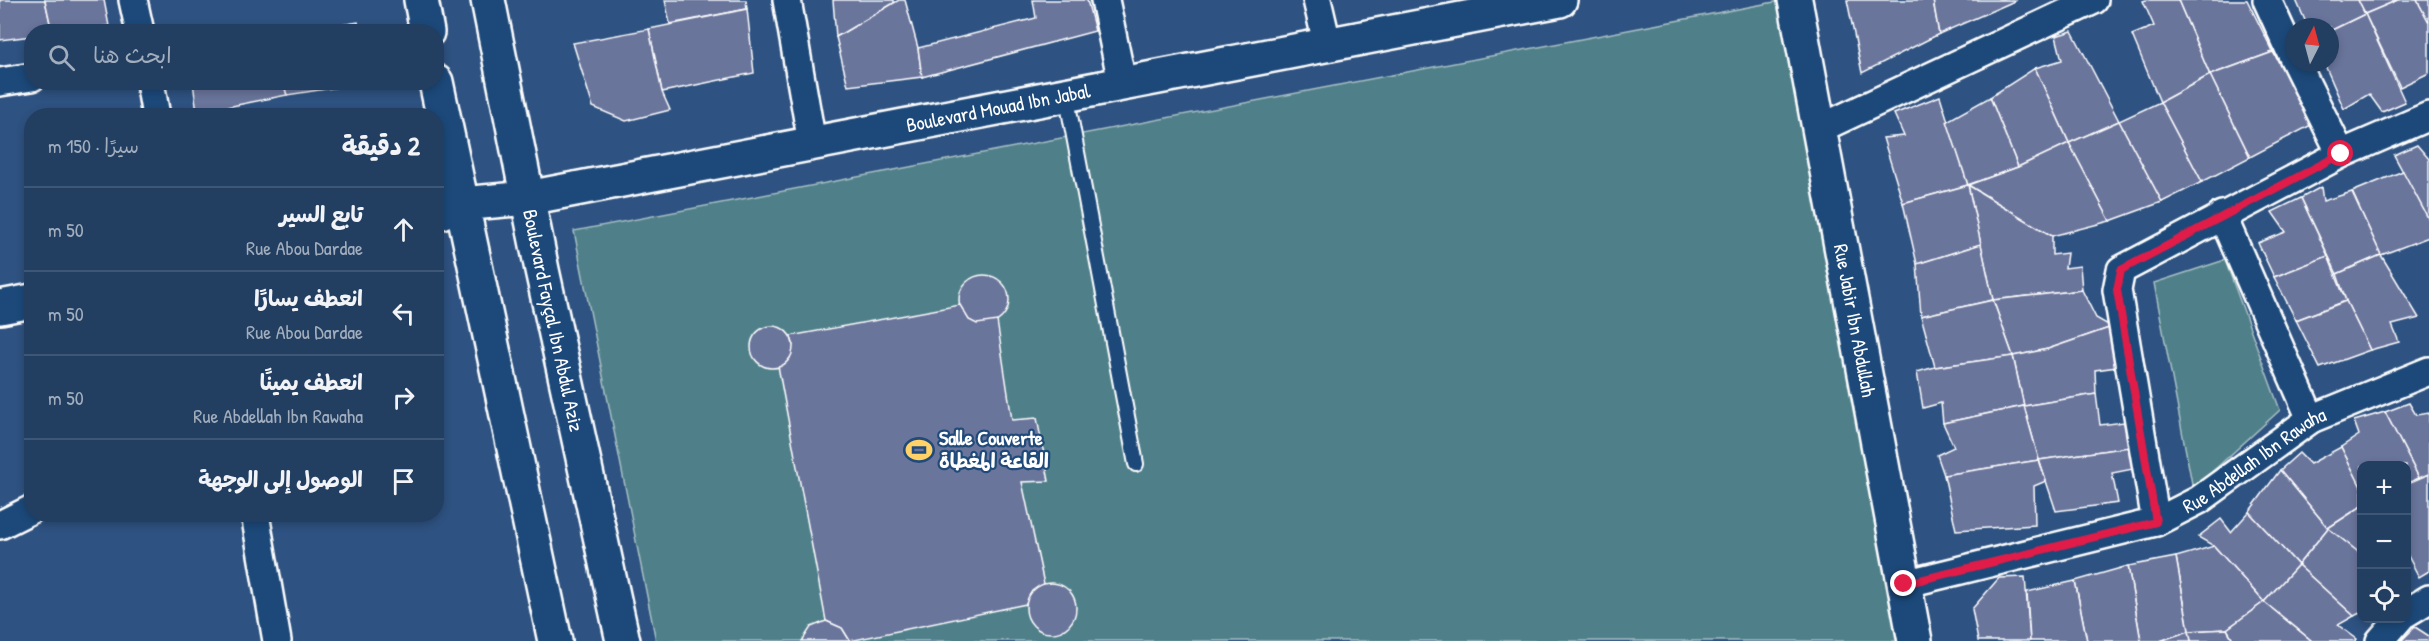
<!DOCTYPE html>
<html lang="ar">
<head>
<meta charset="utf-8">
<style>
	body { margin:0; font-family:"Patrick Hand","Playpen Sans Arabic",sans-serif; background:#2e496a; color:#f1f3f6; direction:rtl }
	.controls { position:absolute; right:18px; bottom:18px; display:grid; overflow:hidden; border-radius:12px; box-shadow:0 3px 9px #0003 }
	.controls button { width:54px; height:54px; display:grid; place-items:center; padding:0; border:0; border-bottom:2px solid #3f5776; background:#223e61; color:#f1f3f6; font:30px sans-serif }
	.compass { position:absolute; left:2285px; top:18px; width:54px; height:54px; border-radius:50%; background:#223e61; box-shadow:0 3px 9px #0003; rotate:6deg }
	.stop { position:absolute; width:18px; height:18px; margin:-14px; border:4px solid #e11d48; border-radius:50%; background:#fff }
	.stop.end { background:#e11d48; border-color:#fff; box-shadow:0 2px 6px #0008 }
	.list { margin:0; padding:0; list-style:none }
	h2 { display:flex; justify-content:space-between; align-items:center; height:78px; margin:0; padding:0 24px; font-size:26px }
	h2 small { font-size:20px; font-weight:400; color:#a2aebd }
	.list li { display:grid; grid-template-columns:39px 1fr auto; gap:18px; align-items:center; box-sizing:border-box; height:84px; padding:0 24px; border-top:2px solid #3f5776 }
	.list b { display:block; font-size:22px; white-space:nowrap }
	.list p { margin:0; font-size:20px; white-space:nowrap; color:#a2aebd }
	.list em { font-size:20px; font-style:normal; color:#a2aebd }
	.icon { flex:none; width:33px; height:33px; fill:none; stroke:currentColor; stroke-width:2; stroke-linecap:round; stroke-linejoin:round }
	.map { position:relative; flex:none; width:2429px; height:641px; overflow:hidden; direction:ltr }
	.search { position:absolute; background:#223e61; box-shadow:0 3px 9px #0003; left:24px; top:24px; width:420px; height:66px; display:flex; align-items:center; gap:15px; box-sizing:border-box; padding:0 21px; border-radius:24px; color:#a2aebd; font-size:22px }
	.panel { position:absolute; background:#223e61; box-shadow:0 3px 9px #0003; left:24px; top:108px; width:420px; height:414px; border-radius:24px; direction:rtl }
	.map>svg:first-child { display:block }
	.green { fill:#50808a; stroke:#a8c0c4; stroke-width:1.5 }
	.building { fill:#6b749c; stroke:#fff; stroke-width:1.5 }
	.lines { fill:none; stroke-linecap:round; stroke-linejoin:round }
	.service-casing { stroke:#fff; stroke-width:18 }
	.minor-casing { stroke:#fff; stroke-width:32 }
	.tertiary-casing { stroke:#fff; stroke-width:38 }
	.secondary-casing { stroke:#fff; stroke-width:38 }
	.service { stroke:#1f4a7a; stroke-width:14 }
	.minor { stroke:#1f4a7a; stroke-width:27 }
	.tertiary { stroke:#1f4a7a; stroke-width:33 }
	.secondary { stroke:#1f4a7a; stroke-width:33 }
	.route { stroke:#e11d48; stroke-width:8 }
	.labels { text-anchor:middle; stroke-width:4.5; stroke-linejoin:round; paint-order:stroke }
	.street-label { font-size:20px; fill:#fff; stroke:#1f4a7a }
	.poi-label { font-size:20px; font-weight:bold; fill:#fff; stroke:#1f4a7a; text-anchor:start }
</style>
</head>
<body>
<div class="map">
<svg width="2429" height="641" viewBox="0 0 2429 641">
	<rect width="100%" height="100%" fill="#2e5281"/>
	<filter id="ink" filterUnits="userSpaceOnUse"><feTurbulence type="fractalNoise" baseFrequency=".0167" numOctaves="2"/><feDisplacementMap in="SourceGraphic" scale="12" xChannelSelector="R" yChannelSelector="G"/><feConvolveMatrix kernelMatrix="1 2 1 2 8 2 1 2 1" color-interpolation-filters="sRGB"/></filter>
	<g filter="url(#ink)">
		<g class="green">
			<path d="M1780,1l126,640h-1250l-82,-410z"/>
			<path d="M2225,260l55,150 -87,79 -39,-206z"/>
		</g>
		<g class="building">
			<path d="M0,0h45l7,32h-20v4l-32,4z"/>
			<path d="M45,0h59l5,26 -57,6z"/>
			<path d="M665,0h81l1,9 -77,15z"/>
			<path d="M833,0h61v3l-58,34z"/>
			<path d="M899,0h6l13,48 4,29 -74,9 -12,-49z"/>
			<path d="M1033,0h54l8,31 -173,46 -4,-29 118,-30z"/>
			<path d="M1847,0h86l6,34 -77,39z"/>
			<path d="M1933,0h84l-78,34z"/>
			<path d="M2146,0h32l32,75 -50,27 -28,-67 22,-9 -11,-25z"/>
			<path d="M2178,0h69l26,52 -63,23z"/>
			<path d="M2296,0h62l7,14 -35,17v-4h-22z"/>
			<path d="M2358,0h40l-33,14z"/>
			<path d="M2398,0h19l12,22v51l-29,14 -35,-73z"/>
			<path d="M2417,0h12v22z"/>
			<path d="M747,9l7,64 -92,19 -13,-63z"/>
			<path d="M2365,14l40,88 -23,10 -13,-18 -25,15 -20,-46h6v-32z"/>
			<path d="M358,22l2,10h-60z"/>
			<path d="M649,29l13,63 8,18 -44,11 -33,-14 -20,-64z"/>
			<path d="M2072,31l47,90 -50,22 -34,-75 27,-8 -6,-24z"/>
			<path d="M2273,52l42,71 -65,34 -40,-82z"/>
			<path d="M2035,68l34,75 -51,24 -28,-70z"/>
			<path d="M2210,75l40,82 -48,25 -42,-80z"/>
			<path d="M193,82h90l4,13 -90,18z"/>
			<path d="M283,82h89l-85,13z"/>
			<path d="M1940,96l28,89 -65,18 -20,-65 21,-2 -10,-22z"/>
			<path d="M1990,97l28,70 -50,18 -21,-64z"/>
			<path d="M2160,102l42,80 -40,20 -43,-81z"/>
			<path d="M2119,121l43,81 -52,19 -41,-78z"/>
			<path d="M2069,143l41,78 -58,15 -84,-51 50,-18z"/>
			<path d="M2417,145l12,14v61l-35,-65z"/>
			<path d="M2403,171l26,49v17l-48,18 -29,-63z"/>
			<path d="M1968,185l84,51v19l15,-2 -2,15 15,-2 2,24 -89,10z"/>
			<path d="M1968,185l13,59 -64,20 -14,-61z"/>
			<path d="M2321,187l2,14 29,-9 29,63 -44,19 -36,-76z"/>
			<path d="M2301,198l27,58 -54,21 -16,-34 28,-11 -14,-20z"/>
			<path d="M1981,244l12,56 -72,16 -4,-52z"/>
			<path d="M2381,255l38,63 -27,7 7,17 -29,8 -24,-49 -9,-27z"/>
			<path d="M2328,256l18,45 -50,19 -22,-43z"/>
			<circle cx="984" cy="300" r="25"/>
			<path d="M2082,290l14,28 16,9 -64,22 -35,7 -20,-56z"/>
			<path d="M1993,300l20,56 -78,11 -14,-51z"/>
			<path d="M2346,301l24,49 -50,18 -24,-48z"/>
			<path d="M960,305l9,15 8,4 20,-3 15,99 25,-2 12,63 -27,1 22,102 -12,7 -6,13 -176,37 -8,-13 -16,-7 -48,-255 12,-8 3,-15 -3,-7z"/>
			<circle cx="772" cy="347" r="21"/>
			<path d="M2112,327l5,40 -22,3 1,24 -72,12 -11,-50 35,-7z"/>
			<path d="M2013,356l11,50 -81,17 -2,-20 -18,5 -6,-36 18,-5z"/>
			<path d="M2096,394l4,31 24,-3 5,25 -90,13 -15,-54z"/>
			<path d="M2409,403l7,12 13,-2v61l-10,4 -34,-66z"/>
			<path d="M2024,406l15,54 -95,15 -7,-20 17,-8 -11,-24z"/>
			<path d="M2385,412l34,66 -13,6v-18h-44v23l-21,-42 18,-12 -5,-14z"/>
			<path d="M2129,447l4,22 -21,4 6,30 -62,8 -17,-51z"/>
			<path d="M2341,447l21,42v17l-34,22 -48,-58 19,-17 11,11z"/>
			<path d="M2039,460l7,21 -12,5 1,39 -79,5 -12,-55z"/>
			<path d="M2280,470l48,58 -30,37 -49,-53z"/>
			<path d="M2429,474v97l-10,6 -13,-25v-68z"/>
			<path d="M2362,506v49l-34,-27z"/>
			<path d="M2249,512l49,53 -34,37 -50,-56 -16,-9 23,-18 10,13z"/>
			<path d="M2328,528l34,27v57l-8,4 -56,-51z"/>
			<path d="M2214,546l50,56 -37,27 -38,2 -13,-74z"/>
			<path d="M2176,557l13,74 -29,10h-19l-13,-75z"/>
			<path d="M2298,565l56,51 -16,9 19,14 -2,2h-43l-48,-39z"/>
			<path d="M2128,566l13,75h-54l-12,-60z"/>
			<path d="M2025,577l5,64h-52l-6,-32 27,-31z"/>
			<path d="M2075,581l12,60h-57l-3,-49z"/>
			<circle cx="1051" cy="608" r="25"/>
			<path d="M2264,602l48,39h-78l-7,-12z"/>
			<path d="M826,621l16,7 8,13h-48l9,-14z"/>
			<path d="M2415,627l14,9v5h-28z"/>
			<path d="M2227,629l7,12h-43l-2,-10z"/>
			<path d="M2189,631l2,10h-31z"/>
		</g>
		<g class="lines">
			<g class="service-casing">
				<path id="service" d="M1066,94l70,370"/>
			</g>
			<g class="minor-casing">
				<g id="minor">
					<path d="M133,0l7,32"/>
					<path d="M787,0l25,143"/>
					<path d="M1105,0l17,82"/>
					<path d="M1317,0l10,43"/>
					<path d="M2267,0l27,59"/>
					<path d="M2296,63l45,91"/>
					<path d="M0,82l32,-5"/>
					<path d="M150,82l6,34"/>
					<path d="M1819,129l275,-129"/>
					<path d="M2222,215l89,204"/>
					<path d="M255,514l22,127"/>
					<path d="M2156,522l-39,-232 4,-20 220,-116 88,-38"/>
					<path d="M0,525l32,-16"/>
					<path id="s1" d="M1904,584l252,-62 43,-22 112,-81 118,-48"/>
					<path d="M2406,613l23,-14"/>
					<path d="M2380,641l20,-23"/>
				</g>
			</g>
			<g class="tertiary-casing">
				<g id="tertiary">
					<path id="s2" d="M1795,0l120,641"/>
				</g>
			</g>
			<g class="secondary-casing">
				<g id="secondary">
					<path d="M421,0l6,32"/>
					<path id="s3" d="M488,0l54,270 81,371"/>
					<path d="M436,82l119,559"/>
					<path id="s4" d="M436,214l24,-10 68,-6 1032,-198"/>
					<path d="M0,307l32,-6"/>
				</g>
			</g>
			<use href="#service" class="service"/>
			<use href="#minor" class="minor"/>
			<use href="#tertiary" class="tertiary"/>
			<use href="#secondary" class="secondary"/>
		</g>
	</g>
	<g class="lines" filter="url(#ink)">
		<path class="route" d="M1904,584l252,-62 -39,-232 4,-20 220,-116"/>
	</g>
	<defs>
		<g id="stadium-bare" transform="scale(2.07)"><path d="M0-5a6.5 5 0 1 0 0 10a6.5 5 0 1 0 0-10ZM-3.5-1.8h7v3.6h-7Z" fill="#ffd166" stroke="#1f4a7a" stroke-width="2.5" paint-order="stroke"/></g>
	</defs>
	<g fill-rule="evenodd">
		<use href="#stadium-bare" x="919" y="450"/>
	</g>
	<g class="labels">
		<g class="street-label">
			<text dy="7" stroke="none"><textPath href="#s4" startOffset="573">Boulevard Mouad Ibn Jabal</textPath></text>
			<text dy="7" stroke="none"><textPath href="#s3" startOffset="327">Boulevard Fayçal Ibn Abdul Aziz</textPath></text>
			<text dy="7" stroke="none"><textPath href="#s2" startOffset="326">Rue Jabir Ibn Abdullah</textPath></text>
			<text dy="7" stroke="none"><textPath href="#s1" startOffset="376">Rue Abdellah Ibn Rawaha</textPath></text>
		</g>
		<g class="poi-label">
			<text x="939" y="445">Salle Couverte<tspan x="939" dy="23">القاعة المغطاة</tspan></text>
		</g>
	</g>
</svg>
<div class="controls">
<button>+</button>
<button>−</button>
<button><svg class="icon" aria-label="locate" viewBox="0 0 24 24"><circle cx="12" cy="12" r="6"/><path d="M12 2v4M12 18v4M2 12h4M18 12h4"/></svg></button>
</div>
<svg class="compass" viewBox="-18 -18 36 36"><path d="M0-13l5 13h-10z" fill="#e53935"/><path d="M0 13l5-13h-10z" fill="#a2aebd"/></svg>
<div class="stop" style="left:2341px;top:154px"></div>
<div class="stop end" style="left:1904px;top:584px"></div>
<div class="search"><svg class="icon" aria-label="search" viewBox="0 0 24 24"><circle cx="10" cy="10" r="6"/><path d="M15 15l6 6"/></svg>ابحث هنا</div>
<section class="panel">
<h2>2 دقيقة<small>سيرًا · 150 m</small></h2>
<ul class="list">
<li><svg class="icon" aria-label="ahead" viewBox="0 0 24 24"><path d="M12 20V5M6 11l6-6 6 6"/></svg><div><b>تابع السير</b><p>Rue Abou Dardae</p></div><em>50 m</em></li>
<li><svg class="icon" aria-label="left" viewBox="0 0 24 24"><path d="M17 20v-9H6M10 6l-5 5 5 5"/></svg><div><b>انعطف يسارًا</b><p>Rue Abou Dardae</p></div><em>50 m</em></li>
<li><svg class="icon" aria-label="right" viewBox="0 0 24 24"><path d="M7 20v-9h11M14 6l5 5-5 5"/></svg><div><b>انعطف يمينًا</b><p>Rue Abdellah Ibn Rawaha</p></div><em>50 m</em></li>
<li><svg class="icon" aria-label="arrive" viewBox="0 0 24 24"><path d="M6 21V4h12l-3 4 3 4H6"/></svg><div><b>الوصول إلى الوجهة</b></div></li>
</ul>
</section>
</div>
</body>
</html>
